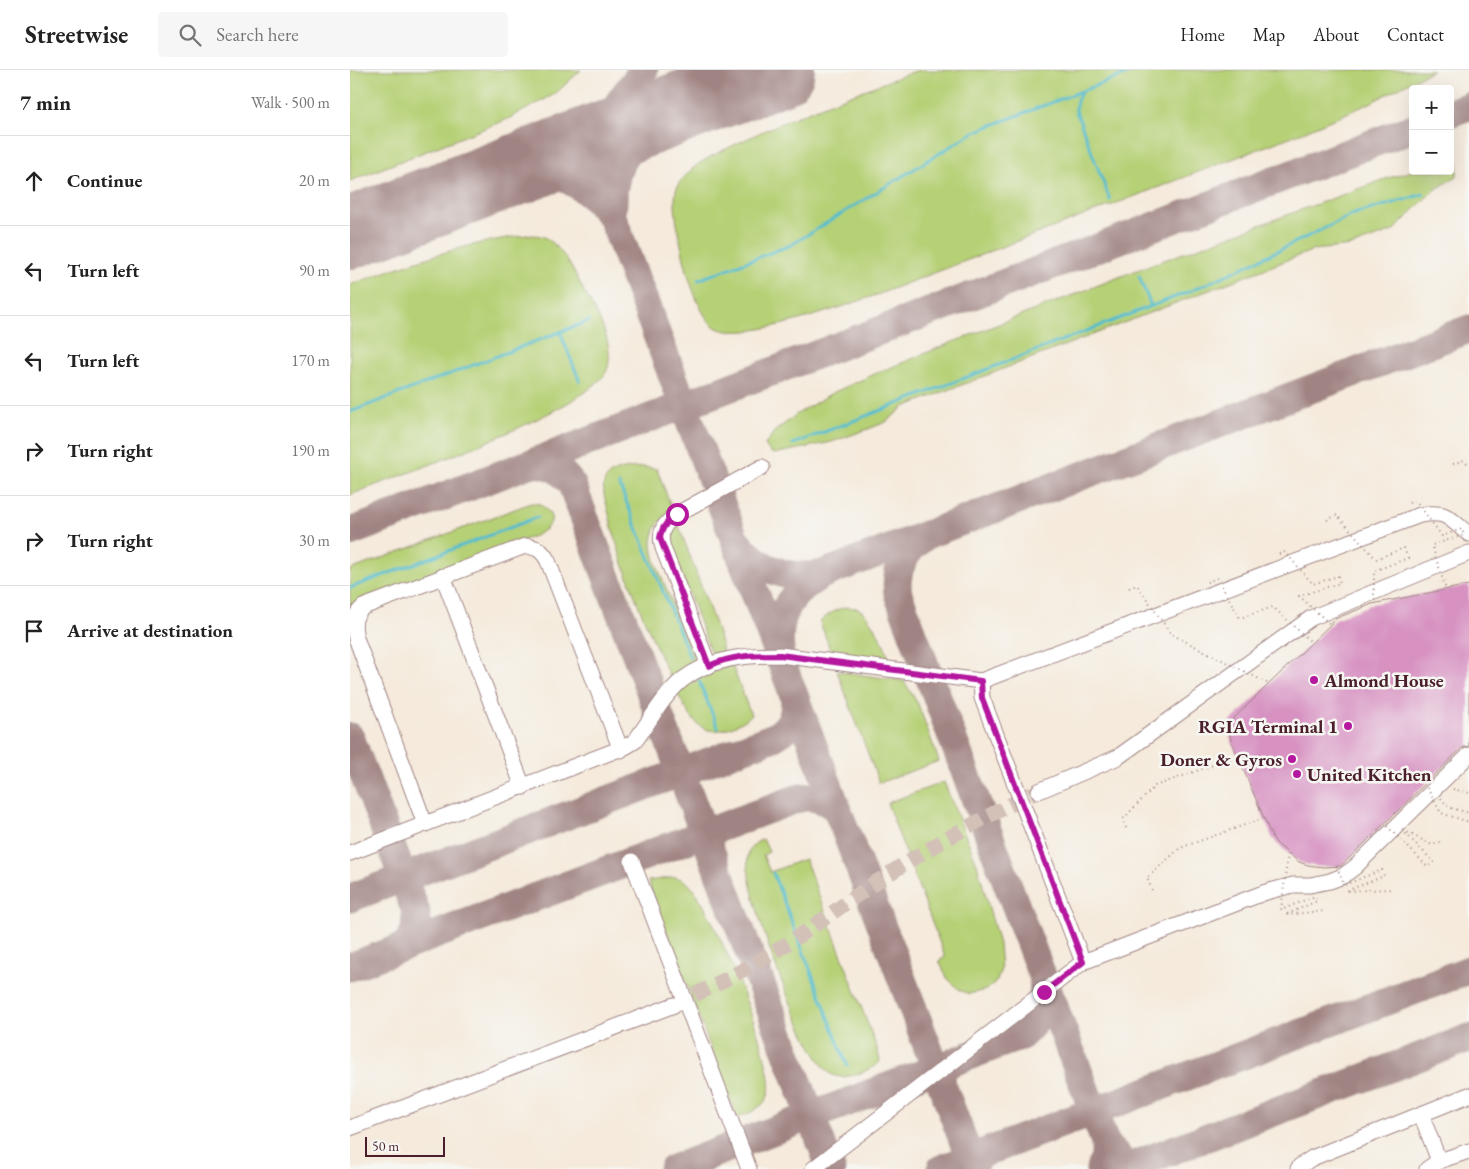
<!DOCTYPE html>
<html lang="en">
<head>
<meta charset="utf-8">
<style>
	body { margin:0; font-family:"EB Garamond",serif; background:#f6f6f6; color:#222 }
	.controls { position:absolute; right:15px; top:15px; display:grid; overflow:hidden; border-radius:5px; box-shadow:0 5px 20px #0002 }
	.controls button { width:45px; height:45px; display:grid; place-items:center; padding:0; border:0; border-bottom:1px solid #e0e0e0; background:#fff; color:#222; font:25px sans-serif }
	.scale { position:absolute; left:15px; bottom:12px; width:80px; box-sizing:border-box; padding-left:5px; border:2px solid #4a1f2b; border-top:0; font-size:14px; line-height:18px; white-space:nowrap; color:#4a1f2b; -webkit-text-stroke:4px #f6f6f2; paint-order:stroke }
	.stop { position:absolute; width:15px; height:15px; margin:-11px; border:4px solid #b5179e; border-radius:50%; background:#fff }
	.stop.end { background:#b5179e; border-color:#fff; box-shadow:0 1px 5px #0008 }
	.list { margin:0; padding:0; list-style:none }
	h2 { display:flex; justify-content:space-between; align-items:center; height:65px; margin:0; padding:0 20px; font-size:21px }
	h2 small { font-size:16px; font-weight:400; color:#767676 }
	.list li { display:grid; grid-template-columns:32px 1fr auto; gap:15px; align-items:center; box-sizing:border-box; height:90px; padding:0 20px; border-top:1px solid #e0e0e0 }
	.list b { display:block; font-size:19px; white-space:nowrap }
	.list em { font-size:16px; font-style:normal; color:#767676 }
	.icon { flex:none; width:28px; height:28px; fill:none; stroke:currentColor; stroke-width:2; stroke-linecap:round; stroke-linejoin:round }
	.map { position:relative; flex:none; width:1119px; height:1099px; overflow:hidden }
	header { display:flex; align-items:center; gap:30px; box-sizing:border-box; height:70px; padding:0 25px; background:#fff; border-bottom:1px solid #e0e0e0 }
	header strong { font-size:24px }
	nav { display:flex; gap:28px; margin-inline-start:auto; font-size:18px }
	.search { width:350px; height:45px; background:#f6f6f6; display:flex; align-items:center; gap:12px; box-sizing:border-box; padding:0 18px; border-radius:5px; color:#767676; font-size:19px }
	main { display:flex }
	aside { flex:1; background:#fff }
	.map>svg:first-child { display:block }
	.green { fill:#b5d075; stroke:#807850 }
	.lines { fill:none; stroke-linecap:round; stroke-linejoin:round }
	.stream { stroke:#51bccd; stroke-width:3 }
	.taxiway { stroke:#a08483; stroke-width:29 }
	.runway { stroke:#a08483; stroke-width:72 }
	.building { fill:#d792c2 }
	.minor-tunnel { stroke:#d3c1b8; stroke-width:15; stroke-dasharray:15 8; stroke-linecap:butt }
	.minor-casing { stroke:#a08483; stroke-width:17 }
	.path { stroke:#a08483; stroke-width:2; stroke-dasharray:1 4; stroke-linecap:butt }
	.minor { stroke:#fff; stroke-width:15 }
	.path-bridge { stroke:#a08483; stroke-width:2; stroke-dasharray:1 4; stroke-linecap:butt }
	.route { stroke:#b5179e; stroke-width:6 }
	.poi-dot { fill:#b5179e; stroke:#f6f6f2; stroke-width:2 }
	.labels { text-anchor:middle; stroke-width:5; stroke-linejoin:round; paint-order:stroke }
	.poi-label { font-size:19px; font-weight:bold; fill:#4a1f2b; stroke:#f6f6f2; text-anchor:start }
</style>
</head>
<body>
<header>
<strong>Streetwise</strong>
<div class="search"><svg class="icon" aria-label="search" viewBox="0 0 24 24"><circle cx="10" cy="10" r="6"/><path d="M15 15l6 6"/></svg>Search here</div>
<nav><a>Home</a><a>Map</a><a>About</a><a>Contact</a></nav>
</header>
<main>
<aside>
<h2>7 min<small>Walk · 500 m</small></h2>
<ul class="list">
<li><svg class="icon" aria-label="ahead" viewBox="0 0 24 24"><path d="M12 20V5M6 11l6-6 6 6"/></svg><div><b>Continue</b></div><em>20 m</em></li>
<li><svg class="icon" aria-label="left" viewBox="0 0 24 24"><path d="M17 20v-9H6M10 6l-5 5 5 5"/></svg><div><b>Turn left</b></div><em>90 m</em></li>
<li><svg class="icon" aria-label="left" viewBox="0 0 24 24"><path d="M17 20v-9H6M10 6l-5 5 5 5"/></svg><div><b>Turn left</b></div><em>170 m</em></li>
<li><svg class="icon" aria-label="right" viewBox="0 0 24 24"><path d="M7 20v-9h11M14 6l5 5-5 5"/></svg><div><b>Turn right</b></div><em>190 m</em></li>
<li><svg class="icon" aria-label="right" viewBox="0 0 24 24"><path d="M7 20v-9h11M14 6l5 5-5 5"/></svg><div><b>Turn right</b></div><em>30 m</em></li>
<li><svg class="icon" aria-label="arrive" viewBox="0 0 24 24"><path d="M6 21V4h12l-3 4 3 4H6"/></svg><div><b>Arrive at destination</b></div></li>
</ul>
</aside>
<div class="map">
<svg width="1119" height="1099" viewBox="0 0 1119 1099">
	<rect width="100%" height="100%" fill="#f6f6f2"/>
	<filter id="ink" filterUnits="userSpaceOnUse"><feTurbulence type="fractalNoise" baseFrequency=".02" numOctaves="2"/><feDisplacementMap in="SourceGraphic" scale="10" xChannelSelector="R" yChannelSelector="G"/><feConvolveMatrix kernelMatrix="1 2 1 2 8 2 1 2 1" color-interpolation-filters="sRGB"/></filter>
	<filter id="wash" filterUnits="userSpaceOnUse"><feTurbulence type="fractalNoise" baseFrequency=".0096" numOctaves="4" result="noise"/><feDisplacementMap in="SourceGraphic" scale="20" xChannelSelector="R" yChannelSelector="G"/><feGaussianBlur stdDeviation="1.12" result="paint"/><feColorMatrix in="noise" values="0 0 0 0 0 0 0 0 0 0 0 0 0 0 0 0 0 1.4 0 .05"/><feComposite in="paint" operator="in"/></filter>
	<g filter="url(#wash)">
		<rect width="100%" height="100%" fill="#f5eadb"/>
		<g class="green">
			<path d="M0,0h231l-26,24 -47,25 -158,62z"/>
			<path d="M568,0h515l-65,34 -65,28 -424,162c-29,10 -139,51 -164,33 -18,-13 -30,-60 -34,-82 -3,-14 -10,-47 -3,-60 2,-5 9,-10 12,-14 11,-11 32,-20 46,-27 59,-29 120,-51 182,-74z"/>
			<path d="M1100,92h8l-1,14 -24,15 -40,40 -42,15 -37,4 -410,157 -18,15 -15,6 -39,14 -58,12 -4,-2 -5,-7 9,-13 23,-18 35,-21 45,-20 76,-31 184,-72 251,-92 25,-7h37z"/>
			<path d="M177,165c7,0 16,0 22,5 16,12 27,35 36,53 12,21 29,49 23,74 -8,40 -216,111 -258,128v-210c59,-22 114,-42 177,-50z"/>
			<path d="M294,397l13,2 15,40c-18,17 -24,27 -17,52l41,100 -12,8 -13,11c-25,-55 -50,-111 -63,-170 -2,-8 -6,-18 -4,-26 3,-16 28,-16 40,-17z"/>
			<path d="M181,433l9,1c17,13 14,20 -3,31l-187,70v-35z"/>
			<path d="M327,451l38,103 7,22v7l-9,2 -3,-4 -38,-104c-2,-11 -4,-18 5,-26z"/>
			<path d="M497,537c4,1 9,0 12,2 9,4 31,42 29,50l-17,1 -40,-8 -11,-30c8,-8 16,-13 27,-15z"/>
			<path d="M382,595l19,50c-5,6 -13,9 -20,12 -31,12 -39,-8 -53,-32 17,-19 31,-21 54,-30z"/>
			<path d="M487,601l67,10 14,23 21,57 -60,22z"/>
			<path d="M594,712l33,82 22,80 2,25 -4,12 -11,9 -17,4 -10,-4 -12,-12 -8,-17 6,-4 -58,-154z"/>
			<path d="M413,769l6,13 -6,3 7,17 35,-13 72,189 3,13c-8,10 -38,21 -49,13 -26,-18 -90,-188 -83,-219 2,-8 8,-13 15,-16z"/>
			<path d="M326,807c8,3 13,6 18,13 21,27 82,172 75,203 -3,14 -20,20 -32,25l-89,-237z"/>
		</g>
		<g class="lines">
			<g class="stream">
				<path d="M732,21c-4,7 -7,12 -6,20l34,89"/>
				<path d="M789,206l12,30"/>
				<path d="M348,210l93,-35 183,-113 163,-62"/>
				<path d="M210,262l20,50"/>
				<path d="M0,342l239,-91"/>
				<path d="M443,374l395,-152 56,-25 110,-53 70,-20"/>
				<path d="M269,414l71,173"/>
				<path d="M0,518l188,-71"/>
				<path d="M349,611l19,47"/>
				<path d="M423,803l74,192"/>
			</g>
			<g class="taxiway">
				<path d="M294,0c-27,34 -51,61 -44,107 2,15 9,31 14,45l360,947"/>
				<path d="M406,9l10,-9"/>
				<path d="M1100,43l19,-7"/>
				<path d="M222,79l28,-24 8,-10"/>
				<path d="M160,103c47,-5 70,7 100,42"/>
				<path d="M263,134c-1,-42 19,-65 50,-89"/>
				<path d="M182,393c19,1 29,6 40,22l259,684"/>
				<path d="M0,462l1063,-404"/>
				<path d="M574,467c-19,13 -30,34 -26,57l207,548"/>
				<path d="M388,473c21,27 52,38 85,31 -31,16 -47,39 -43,75"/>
				<path d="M473,504l646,-245"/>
				<path d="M0,667l66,175 -1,18 -8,16"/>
				<path d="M0,828l424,-161c17,-10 23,-23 20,-42"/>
				<path d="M0,897l446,-168c17,-5 29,0 42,11"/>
				<path d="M323,1099l348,-133c17,-14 26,-33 22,-55"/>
				<path d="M591,1099l528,-199"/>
				<path d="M750,1099l5,-12v-15l5,7 7,6"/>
				<path d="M773,1099l346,-131"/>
			</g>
			<path class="runway" d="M0,163l429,-163"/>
		</g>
		<g id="blocks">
			<path class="building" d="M1119,515v161l-7,2 -121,118 -18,1 -15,-2 -9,-3 -22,-18 -5,-7 -41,-97 -3,-12v-4l109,-106 35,-14z"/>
		</g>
	</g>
	<g filter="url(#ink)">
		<use href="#blocks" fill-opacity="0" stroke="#a08483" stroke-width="1"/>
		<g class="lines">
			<path class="minor-tunnel" d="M324,935c40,-19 79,-39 116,-63 31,-20 60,-43 91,-63 50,-33 103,-62 158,-88"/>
			<g class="minor-casing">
				<g id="minor">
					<path d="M93,506l80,211"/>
					<path d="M359,596l-46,-118c-5,-17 1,-24 14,-34l85,-47"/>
					<path d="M631,611l1,17 101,264"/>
					<path d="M689,721l79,-34 193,-139 158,-65"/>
					<path d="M75,754l-69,-186c-3,-12 -3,-22 7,-31l162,-61c12,1 17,4 23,15l73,189"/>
					<path d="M0,783l277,-107 8,-5c15,-20 28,-45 47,-61 28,-22 64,-25 98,-25l201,26 439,-166c29,-5 28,4 49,19"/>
					<path d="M282,791l117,308"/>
					<path d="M1071,1044l18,47"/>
					<path d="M0,1058l324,-123"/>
					<path d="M463,1099l270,-207 183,-70 27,-7h17l20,-4 13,-5 12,-9 114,-112"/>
					<path d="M948,1099l2,-3 12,-8 157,-63"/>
					<path d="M1077,1099l12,-8 30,-10"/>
				</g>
			</g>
			<g class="path">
				<path d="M1103,394l11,-4 5,5"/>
				<path d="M1103,719l16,4"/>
				<path d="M1091,728l7,9 21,6"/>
				<path d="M776,758l-3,-9 32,-33 83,-30"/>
				<path d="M802,820l-5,-12 33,-30 84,-30"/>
			</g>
			<use href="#minor" class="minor"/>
			<g class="path-bridge">
				<path d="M1059,433l7,-2 26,35 20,-7 2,6 -32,10 14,45"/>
				<path d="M977,450l10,-5 39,44 28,-11 4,10 -34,13v32"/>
				<path d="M929,484l6,-2 28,32 25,-8 2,7 -41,13 31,28"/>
				<path d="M857,512l10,-4 23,40 33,-11 38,35"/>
				<path d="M779,518l8,-3 34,49 98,50"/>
				<path d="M1077,718l14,25 28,9"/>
				<path d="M1037,756l41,41 6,-5 -33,-33 31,16 8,-3"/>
				<path d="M938,784l-7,56 34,-14 2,5 -32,14 39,-4"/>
				<path d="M987,797l7,18 38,-15 2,6 -38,15 46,-2"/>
			</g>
		</g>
	</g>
	<g class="lines" filter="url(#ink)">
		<path class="route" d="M327,444c-9,7 -15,12 -17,24l49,128c23,-11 46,-11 71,-11l201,26 1,17 101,264 -39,30"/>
	</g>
	<g class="poi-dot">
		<circle cx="964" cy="610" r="5"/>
		<circle cx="998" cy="656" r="5"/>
		<circle cx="942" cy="689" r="5"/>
		<circle cx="947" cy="704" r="5"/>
	</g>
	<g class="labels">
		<g class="poi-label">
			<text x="974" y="617">Almond House</text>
			<text x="988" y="663" text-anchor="end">RGIA Terminal 1</text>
			<text x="932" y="696" text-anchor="end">Doner &amp; Gyros</text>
			<text x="957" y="711">United Kitchen</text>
		</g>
	</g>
</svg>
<div class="controls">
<button>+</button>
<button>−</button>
</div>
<div class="scale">50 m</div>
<div class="stop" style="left:327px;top:444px"></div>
<div class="stop end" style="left:694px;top:922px"></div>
</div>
</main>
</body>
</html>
